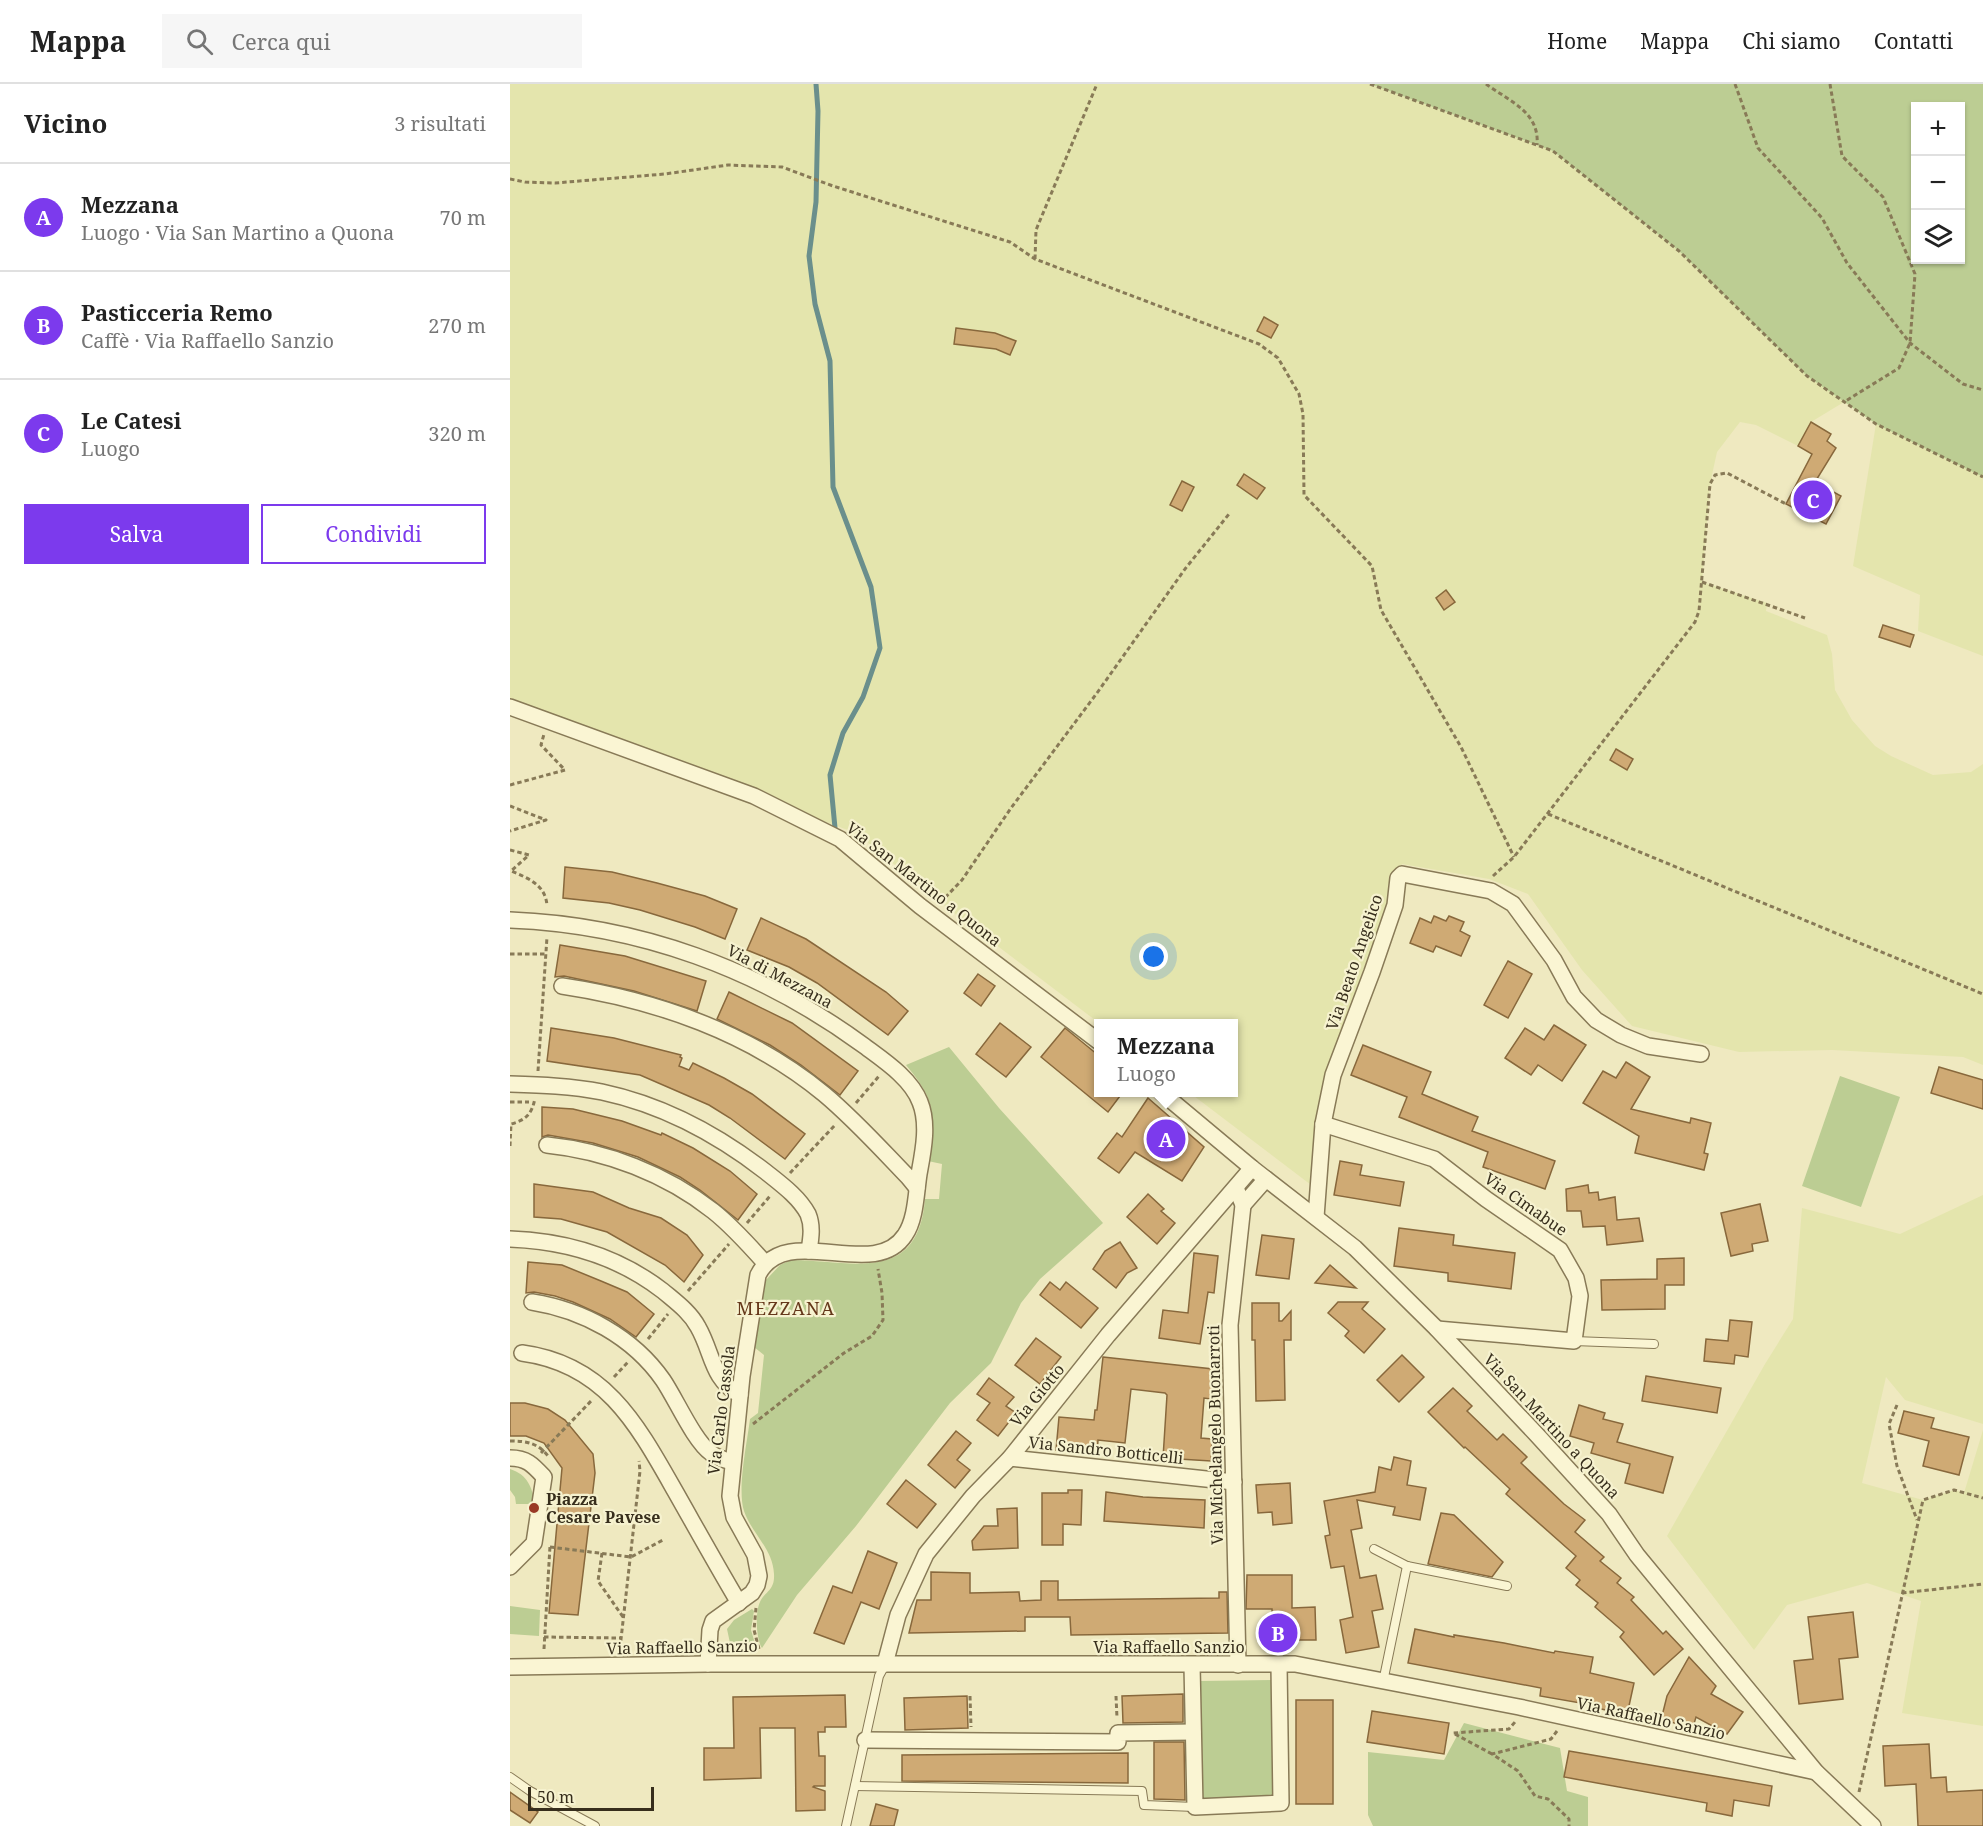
<!DOCTYPE html>
<html lang="it">
<head>
<meta charset="utf-8">
<style>
	body { margin:0; font-family:"Noto Serif",serif; background:#f6f6f6; color:#222 }
	.controls { position:absolute; right:18px; top:18px; display:grid; overflow:hidden; border-radius:0px; box-shadow:0 2px 4px #0004 }
	.controls button { width:54px; height:54px; display:grid; place-items:center; padding:0; border:0; border-bottom:2px solid #e0e0e0; background:#fff; color:#222; font:30px sans-serif }
	.scale { position:absolute; left:18px; bottom:15px; width:126px; box-sizing:border-box; padding-left:6px; border:3px solid #372e1c; border-top:0; font-size:16px; line-height:21px; white-space:nowrap; color:#372e1c; -webkit-text-stroke:4px #f6f2cf; paint-order:stroke }
	.you { position:absolute; left:644px; top:873px; width:21px; height:21px; margin:-15px; border:4px solid #fff; border-radius:50%; background:#1a73e8; box-shadow:0 0 0 9px #1a73e833 }
	.badge { display:grid; place-items:center; width:39px; height:39px; border-radius:50%; background:#7c3aed; color:#fff; font-size:20px; font-weight:700 }
	.pin { position:absolute; translate:-50% -50%; border:3px solid #fff; box-shadow:0 2px 6px #0006 }
	.popup { position:absolute; left:584px; top:935px; width:144px; height:78px; box-sizing:border-box; display:grid; place-content:center; border-radius:0px; background:#fff; filter:drop-shadow(0 2px 4px #0005); font-size:20px; white-space:nowrap; color:#767676 }
	.popup b { font-size:22px; color:#222 }
	.popup::after { content:''; position:absolute; left:50%; top:100%; margin-left:-12px; border:12px solid transparent; border-top-color:#fff }
	.list { margin:0; padding:0; list-style:none }
	h2 { display:flex; justify-content:space-between; align-items:center; height:78px; margin:0; padding:0 24px; font-size:26px }
	h2 small { font-size:20px; font-weight:400; color:#767676 }
	.list li { display:grid; grid-template-columns:39px 1fr auto; gap:18px; align-items:center; box-sizing:border-box; height:108px; padding:0 24px; border-top:2px solid #e0e0e0 }
	.list b { display:block; font-size:22px; white-space:nowrap }
	.list p { margin:0; font-size:20px; white-space:nowrap; color:#767676 }
	.list em { font-size:20px; font-style:normal; color:#767676 }
	.actions { display:flex; gap:12px; padding:18px 24px }
	.actions a { flex:1; padding:14px 0; border:2px solid #7c3aed; border-radius:0px; text-align:center; font-size:21px; color:#7c3aed }
	.actions .main { background:#7c3aed; color:#fff }
	.icon { flex:none; width:33px; height:33px; fill:none; stroke:currentColor; stroke-width:2; stroke-linecap:round; stroke-linejoin:round }
	.map { position:relative; flex:none; width:1473px; height:1742px; overflow:hidden }
	header { display:flex; align-items:center; gap:36px; box-sizing:border-box; height:84px; padding:0 30px; background:#fff; border-bottom:2px solid #e0e0e0 }
	header strong { font-size:28px }
	nav { display:flex; gap:33px; margin-inline-start:auto; font-size:21px }
	.search { width:420px; height:54px; background:#f6f6f6; display:flex; align-items:center; gap:15px; box-sizing:border-box; padding:0 21px; border-radius:0px; color:#767676; font-size:22px }
	main { display:flex }
	aside { flex:1; background:#fff }
	.map>svg:first-child { display:block }
	.farmland { fill:#e4e5ad }
	.green { fill:#bccd93; fill-rule:evenodd }
	.lines { fill:none; stroke-linecap:round; stroke-linejoin:round }
	.stream { stroke:#6a8f8c; stroke-width:5 }
	.building { fill:#cfaa74; stroke:#88683c; stroke-width:1.5 }
	.lane-casing { stroke:#887a57; stroke-width:10 }
	.street-casing { stroke:#887a57; stroke-width:18 }
	.path { stroke:#887a57; stroke-width:3; stroke-dasharray:4.5 3; stroke-linecap:butt }
	.lane { stroke:#faf5d3; stroke-width:8 }
	.street { stroke:#faf5d3; stroke-width:15 }
	.poi-dot { fill:#993925; stroke:#f6f2cf; stroke-width:2 }
	.labels { text-anchor:middle; stroke-width:4.5; stroke-linejoin:round; paint-order:stroke }
	.street-label { font-size:16px; fill:#372e1c; stroke:#f6f2cf }
	.poi-label { font-size:16px; font-weight:bold; fill:#372e1c; stroke:#f6f2cf; text-anchor:start }
	.neighbourhood-label { font-size:18px; letter-spacing:1.5px; fill:#65371a; stroke:#f6f2cf }
</style>
</head>
<body>
<header>
<strong>Mappa</strong>
<div class="search"><svg class="icon" aria-label="search" viewBox="0 0 24 24"><circle cx="10" cy="10" r="6"/><path d="M15 15l6 6"/></svg>Cerca qui</div>
<nav><a>Home</a><a>Mappa</a><a>Chi siamo</a><a>Contatti</a></nav>
</header>
<main>
<aside>
<h2>Vicino<small>3 risultati</small></h2>
<ul class="list">
<li><span class="badge">A</span><div><b>Mezzana</b><p>Luogo · Via San Martino a Quona</p></div><em>70 m</em></li>
<li><span class="badge">B</span><div><b>Pasticceria Remo</b><p>Caffè · Via Raffaello Sanzio</p></div><em>270 m</em></li>
<li><span class="badge">C</span><div><b>Le Catesi</b><p>Luogo</p></div><em>320 m</em></li>
</ul>
<div class="actions"><a class="main">Salva</a><a>Condividi</a></div>
</aside>
<div class="map">
<svg width="1473" height="1742" viewBox="0 0 1473 1742">
	<rect width="100%" height="100%" fill="#efe9c0"/>
	<g class="farmland">
		<path d="M0,0h860l183,67 126,100 128,125 37,26 -33,20 -13,24 -42,-21 -16,-3 -23,30 -7,32 -8,98 65,21 -1,8 61,24 5,19 3,36 17,30 23,26 16,10 42,19 38,-3 12,-8v301l-20,-8 -131,-7 -93,2 -107,-26 -50,-56 -54,-76 -39,-15 -87,-15 -68,186 -15,141 -129,-98 44,-1v-68l-135,-1 -149,-113 -94,-77 -346,-126z"/>
		<path d="M1366,340l107,53v179l-65,-25 2,-36 -67,-29z"/>
		<path d="M1473,1111v229l-78,-24 -19,-23 -24,106 61,17 31,-10 10,3 19,-63v296l-81,-13 19,-112 -54,-18 -80,22 -33,45 -87,-114 98,-172 28,-45 9,-111 98,26z"/>
	</g>
	<g class="green">
		<path d="M860,0h613v393l-107,-53 -69,-48 -128,-125 -126,-100zM1406,22h44v154h-44z"/>
		<path d="M439,963l50,61 104,115 -63,56 -19,24 -30,60 -41,40 -94,123 -59,69 -35,53c-6,-9 -7,-36 -2,-46 5,-11 15,-11 14,-28 -1,-25 -22,-40 -30,-63 -7,-22 3,-68 6,-92l8,-6 6,-58 -10,-8 11,-66 15,-16 11,-5c59,0 127,26 134,-61h14l3,-35 -14,-3c6,-47 10,-58 -22,-96z"/>
		<path d="M1330,992l60,21 -39,110 -59,-21z"/>
		<path d="M0,1385c18,6 22,18 25,35h-19l-1,-7 -5,-7z"/>
		<path d="M0,1522l30,4 -1,26 -29,-2z"/>
		<path d="M242,1525l2,2 -3,19 5,17 -20,1 -6,-5 -3,-14 7,-9z"/>
		<path d="M762,1596l1,118h-72l-1,-117z"/>
		<path d="M954,1639l96,25 7,43 21,6v29h-215l-5,-11v-63l76,8z"/>
	</g>
	<g class="lines">
		<path class="stream" d="M306,0l2,27 -2,91 -7,54 6,48 15,57 3,126 38,100 9,61 -17,49 -20,36 -13,42 5,53"/>
	</g>
	<g class="building">
		<path d="M754,233l14,8 -7,13 -14,-7z"/>
		<path d="M446,244l39,5 21,8 -6,14 -14,-6 -42,-5z"/>
		<path d="M1301,338l20,12 -4,7 9,7 -21,34 26,14 -15,28 -40,-20 26,-50 -14,-8z"/>
		<path d="M734,390l21,14 -8,11 -20,-14z"/>
		<path d="M672,397l12,6 -12,24 -12,-6z"/>
		<path d="M936,506l9,12 -11,8 -8,-12z"/>
		<path d="M1373,541l31,10 -4,12 -31,-10z"/>
		<path d="M1106,665l17,10 -6,11 -17,-10z"/>
		<path d="M55,783l47,5 45,11 48,13 32,13 -12,30 -30,-12 -55,-17 -31,-7 -46,-5z"/>
		<path d="M924,832l12,5 3,-5 15,6 -4,9 10,5 -9,20 -25,-10 -3,6 -23,-9 10,-25 11,5z"/>
		<path d="M251,834l45,21 80,53 22,19 -20,24 -71,-52 -28,-16 -42,-17z"/>
		<path d="M50,861l65,11 81,25 -9,30 -63,-20 -70,-15 -9,1z"/>
		<path d="M998,877l24,13 -24,44 -24,-13z"/>
		<path d="M468,890l17,12 -14,20 -17,-13z"/>
		<path d="M219,908l63,31 66,48 -18,24 -39,-30 -31,-20 -53,-26z"/>
		<path d="M490,939l31,24 -25,30 -30,-23z"/>
		<path d="M1044,941l32,20 -24,36 -24,-16 -7,10 -26,-17 20,-30 19,12z"/>
		<path d="M41,944l63,10 67,17 -1,2 2,1 -3,8 10,4 4,-7 31,15 28,16 53,40 -20,25 -55,-41 -21,-13 -69,-30 -93,-14z"/>
		<path d="M555,944l33,27v37h25l-15,20 -67,-55z"/>
		<path d="M853,961l68,27 -9,22 56,23 -6,14 83,30 -10,28 -62,-22 5,-15 -89,-35 8,-20 -56,-22z"/>
		<path d="M1116,978l24,15 -19,32 59,14 1,-5 20,5 -7,30 4,1 -4,16 -69,-17 4,-17 -56,-33 20,-32 13,7z"/>
		<path d="M1429,983l44,13v29l-52,-16z"/>
		<path d="M638,1014l56,49 -22,34 -47,-29 -16,21 -21,-15 19,-25 5,4z"/>
		<path d="M32,1023l31,2 49,12 39,14 1,-2 31,15 37,23 27,23 -19,26 -38,-30 -20,-13 -42,-20 -45,-14 -45,-8 -6,2z"/>
		<path d="M830,1077l22,4 -2,10 44,7 -4,24 -66,-11z"/>
		<path d="M24,1100l59,8 36,16 32,10 26,17 16,20 -19,27 -19,-17 -58,-33 -46,-13 -27,-2z"/>
		<path d="M1078,1101l1,8 9,-1 1,8 16,-3 2,23 22,-2 4,23 -36,4 -2,-19 -22,1 -2,-16h-14l-1,-22z"/>
		<path d="M638,1110l16,15 -3,2 14,12 -18,21 -30,-27z"/>
		<path d="M1250,1120l8,37 -16,3 1,7 -22,5 -10,-43z"/>
		<path d="M889,1144l55,7 -1,10 62,8 -4,36 -63,-8v-8l-54,-7z"/>
		<path d="M752,1151l32,4 -5,40 -33,-4z"/>
		<path d="M610,1158l17,26 -10,5 -11,15 -23,-19 12,-18z"/>
		<path d="M684,1169l24,3 -4,37 -6,-1 -8,52 -41,-6 4,-28 25,3z"/>
		<path d="M1174,1174v27h-19v24l-63,1 -1,-30 56,-1v-20z"/>
		<path d="M18,1178l34,3 39,16 26,11 27,22 -18,23 -26,-18 -37,-17 -18,-6 -21,-4 -8,1z"/>
		<path d="M820,1181l26,23 -41,-5z"/>
		<path d="M540,1198l10,8 6,-8 32,26 -17,20 -41,-33z"/>
		<path d="M828,1218h30l-6,7 23,20 -21,24 -19,-17 4,-5 -21,-18z"/>
		<path d="M742,1219h27v18h3l9,-10v29h-7l1,60 -29,1 -1,-61h-3z"/>
		<path d="M1220,1236l22,2 -4,35 -13,-2 -1,9 -30,-3 2,-22 22,2z"/>
		<path d="M526,1254l25,19 -21,27 -25,-19z"/>
		<path d="M892,1271l22,22 -25,25 -22,-22z"/>
		<path d="M593,1273l110,12 -2,30 -7,-1 -3,40 11,1 -1,22 -48,-3 4,-63 -2,-2 -34,-4 -6,54 -27,-3 -1,14 -41,-4 3,-33 35,3 1,-10h2z"/>
		<path d="M1136,1292l75,12 -4,25 -75,-12z"/>
		<path d="M479,1294l25,19 -8,9 10,7 -18,23 -21,-16 13,-17 -13,-9z"/>
		<path d="M943,1304l19,18 -5,5 30,29 6,-6 24,23 -6,6 43,41 21,16 -10,12 29,25 -4,4 21,17 -4,5 17,14 -3,3 32,34 3,-3 17,18 -29,26 -34,-38 4,-5 -29,-25 3,-4 -22,-18 4,-5 -14,-12 10,-12 -70,-62 4,-5 -45,-42 -1,1 -36,-36z"/>
		<path d="M0,1319h15l23,6 17,11 28,34 2,19 -17,142 -29,-2 13,-145 -18,-25 -18,-7h-16z"/>
		<path d="M1069,1321l26,8 -2,6 20,5 -6,18 56,15 -10,36 -38,-10 5,-19 -39,-11 3,-10 -24,-7z"/>
		<path d="M1394,1327l30,7 -3,10 38,9 -10,38 -36,-9 6,-25 -31,-8z"/>
		<path d="M446,1347l15,12 -14,17 13,10 -15,18 -27,-23z"/>
		<path d="M884,1373l17,4 -4,24 19,3 -6,32 -27,-5 2,-8 -38,-7 5,28 -11,2 9,48 16,-3 7,34 -11,2 7,36 -33,6 -6,-33 13,-3 -9,-51 -13,2 -6,-32 5,-1 -6,-34 51,-9 4,-25 12,3z"/>
		<path d="M396,1396l30,24 -19,24 -30,-24z"/>
		<path d="M780,1399l2,40 -19,2 -1,-13 -14,1 -2,-28z"/>
		<path d="M558,1406h14l-1,35 -18,-1v21h-21v-52h26z"/>
		<path d="M596,1408l37,5 62,3 -1,28 -100,-7z"/>
		<path d="M507,1424l1,40 -45,2 -1,-9 12,-15h14l-1,-17z"/>
		<path d="M931,1429l13,2 49,47 -11,15 -64,-13z"/>
		<path d="M358,1467l29,12 -18,46 -18,-7 -17,42 -30,-11 19,-47 19,7z"/>
		<path d="M421,1488l39,1v20l49,-1 1,9 21,-1v-19h17v19l161,-2v-6h8l1,41 -157,2 -1,-18h-45v14l-116,2 8,-33h14z"/>
		<path d="M737,1491h45v33l23,-1 1,33h-43l-1,-31h-26z"/>
		<path d="M1343,1528l5,45 -19,2 4,40 -44,5 -5,-43 19,-2 -5,-42z"/>
		<path d="M905,1545l39,8v-2l50,8 50,10 1,-2 38,6 -3,16 44,10 -7,32 -30,-7 1,-2 -58,-10 1,-8 -133,-25z"/>
		<path d="M1179,1573l27,29 -5,8 32,18 -16,22 -31,-17 -3,10 -32,-7 6,-24z"/>
		<path d="M673,1610v28l-60,1 -1,-27z"/>
		<path d="M335,1611l1,32h-21v5h-7l1,24h6v30h-11l-1,1 12,4v19l-29,1 -1,-83h-35l1,50 -57,2v-32h30l-1,-51z"/>
		<path d="M457,1612l1,32 -63,2 -1,-32z"/>
		<rect x="786" y="1616" width="37" height="104"/>
		<path d="M862,1627l77,12 -5,31 -77,-12z"/>
		<path d="M644,1658h30l1,58 -31,-1z"/>
		<path d="M1419,1660l2,34 15,-1 1,15 36,-2v36h-65l-2,-42 -31,2 -2,-40z"/>
		<path d="M1059,1667l203,35 -3,20 -35,-6 -2,16 -26,-5 1,-8 -143,-26z"/>
		<path d="M618,1669v30l-226,-2v-26z"/>
		<path d="M0,1708l28,20 -8,11 -20,-13z"/>
		<path d="M366,1720l22,6 -4,16h-24z"/>
	</g>
	<g class="lines">
		<g class="lane-casing">
			<g id="lane">
				<path d="M1064,1257l80,3"/>
				<path d="M864,1465l33,17 100,20"/>
				<path d="M873,1598l24,-116"/>
				<path d="M0,1693l20,14 65,35"/>
				<path d="M345,1702l287,5 2,14 51,2"/>
				<path d="M336,1742l33,-150 6,-11"/>
			</g>
		</g>
		<g class="street-casing">
			<g id="street">
				<path d="M0,623l244,89 86,43 80,67 178,135"/>
				<path d="M0,836c129,5 249,49 353,125 20,15 48,33 57,57 9,22 3,50 -1,72 -3,19 -3,45 -14,61 -31,48 -119,-15 -147,40l-16,101 -12,120 4,21 21,38 4,21 -2,9 -5,8 -39,28 -3,9 -2,34"/>
				<path d="M52,902c94,14 188,47 262,108 30,25 57,55 84,83l9,11"/>
				<path d="M0,1000c31,1 61,2 92,8 61,13 115,42 164,80 15,12 33,25 42,42 5,12 3,24 1,37"/>
				<path d="M651,1008l91,76 103,80 82,81 100,106 72,79 28,41 179,217 57,54"/>
				<path d="M813,1040l111,35 52,40 74,51 16,28 4,18 -6,45 -137,-12"/>
				<path d="M37,1061c59,6 119,29 166,66 19,15 36,34 52,52"/>
				<path d="M726,1104l7,17 -13,120 8,340"/>
				<path d="M733,1121l23,-26"/>
				<path d="M806,1133l7,-93 10,-49 39,-103 23,-67 3,-27 4,-4 89,17 22,13 41,56 20,37 22,23 25,15 27,11 53,8"/>
				<path d="M0,1155c56,2 109,18 153,52 13,11 27,21 35,36 15,26 13,52 42,68"/>
				<path d="M22,1218c51,8 101,35 131,78 13,19 31,61 48,73 6,5 14,7 21,9"/>
				<path d="M12,1269c83,11 115,71 153,138 21,37 42,75 64,112"/>
				<path d="M0,1374c17,0 23,7 34,19l-10,66 -24,24"/>
				<path d="M500,1374l224,24"/>
				<path d="M375,1580l13,-49 28,-61 47,-58 37,-38 98,-123 144,-167"/>
				<path d="M682,1581l3,142 86,-4 -2,-138"/>
				<path d="M0,1583l198,-3h587l224,43 297,65"/>
				<path d="M355,1656l253,2v-9l75,-1"/>
			</g>
		</g>
		<g class="path">
			<path d="M860,0l183,67 126,100 128,125 69,48 107,53"/>
			<path d="M976,0c23,17 54,28 51,61"/>
			<path d="M1225,0l23,64 64,70 25,45 63,80 53,41 20,6"/>
			<path d="M1320,0l12,72 41,41 32,77 -5,69 -11,25 -55,34"/>
			<path d="M0,95l15,3 30,1 110,-9 63,-9 54,2 51,19 177,56 25,17 224,85 19,14 21,36 4,20 1,81 68,71 9,44 80,137 53,110"/>
			<path d="M525,175l1,-29 61,-146"/>
			<path d="M1192,498l103,36"/>
			<path d="M0,701l55,-15 -24,-25 3,-11"/>
			<path d="M0,722l36,14 -36,11"/>
			<path d="M1038,730l435,180"/>
			<path d="M0,766l19,5 -18,16c17,7 35,14 36,35"/>
			<path d="M983,792l21,-19 181,-235 4,-11 11,-127 5,-9 12,-2 59,31"/>
			<path d="M430,819l22,-23 49,-72 86,-115 88,-124 44,-55"/>
			<path d="M0,870h37"/>
			<path d="M28,987l9,-134"/>
			<path d="M0,1018h19"/>
			<path d="M346,1019l23,-27"/>
			<path d="M0,1062l1,-22c15,-4 21,-10 24,-26"/>
			<path d="M280,1089l45,-48"/>
			<path d="M237,1139l23,-27"/>
			<path d="M178,1207l41,-47"/>
			<path d="M138,1255l20,-25"/>
			<path d="M104,1293l14,-15"/>
			<path d="M1387,1321l-8,19 8,42 20,54"/>
			<path d="M243,1340l91,-71 28,-17 11,-16 -1,-27 -4,-24"/>
			<path d="M0,1357c16,0 28,2 38,15"/>
			<path d="M31,1369l52,-54"/>
			<path d="M40,1463l81,10 32,-17"/>
			<path d="M92,1469l-4,28 25,36"/>
			<path d="M1392,1509l81,-9"/>
			<path d="M246,1524l-2,22 5,19"/>
			<path d="M34,1553l77,1"/>
			<path d="M110,1564l20,-177 -1,-10"/>
			<path d="M34,1565l6,-103"/>
			<path d="M460,1612l1,31"/>
			<path d="M606,1612l1,22"/>
			<path d="M1047,1647l-6,8 -59,15 26,17 17,25 13,3 21,20v7"/>
			<path d="M982,1670l-39,-21 56,-4 6,-7"/>
			<path d="M1349,1708l64,-292 31,-10 29,8"/>
		</g>
		<use href="#lane" class="lane"/>
		<use href="#street" class="street"/>
	</g>
	<circle class="poi-dot" cx="24" cy="1424" r="6"/>
	<g class="labels">
		<g class="street-label">
			<text transform="translate(414 800) rotate(38)" y="6">Via San Martino a Quona</text>
			<text transform="translate(844 878) rotate(-71)" y="6">Via Beato Angelico</text>
			<text transform="translate(270 892) rotate(28)" y="6">Via di Mezzana</text>
			<text transform="translate(1016 1120) rotate(35)" y="6">Via Cimabue</text>
			<text transform="translate(527 1311) rotate(-51)" y="6">Via Giotto</text>
			<text transform="translate(211 1326) rotate(-83)" y="6">Via Carlo Cassola</text>
			<text transform="translate(1042 1342) rotate(47)" y="6">Via San Martino a Quona</text>
			<text transform="translate(705 1351) rotate(-91)" y="6">Via Michelangelo Buonarroti</text>
			<text transform="translate(596 1366) rotate(6)" y="6">Via Sandro Botticelli</text>
			<text transform="translate(172 1563) rotate(-1)" y="6">Via Raffaello Sanzio</text>
			<text x="659" y="1569">Via Raffaello Sanzio</text>
			<text transform="translate(1141 1634) rotate(12)" y="6">Via Raffaello Sanzio</text>
		</g>
		<g class="poi-label">
			<text x="36" y="1421">Piazza<tspan x="36" dy="18">Cesare Pavese</tspan></text>
		</g>
		<g class="neighbourhood-label">
			<text x="276" y="1231">MEZZANA</text>
		</g>
	</g>
</svg>
<div class="controls">
<button>+</button>
<button>−</button>
<button><svg class="icon" aria-label="layers" viewBox="0 0 24 24"><path d="M12 4l9 5-9 5-9-5zM3 14l9 5 9-5"/></svg></button>
</div>
<div class="scale">50 m</div>
<div class="you"></div>
<div class="pin badge" style="left:656px;top:1055px">A</div>
<div class="popup"><b>Mezzana</b>Luogo</div>
<div class="pin badge" style="left:768px;top:1549px">B</div>
<div class="pin badge" style="left:1303px;top:416px">C</div>
</div>
</main>
</body>
</html>
